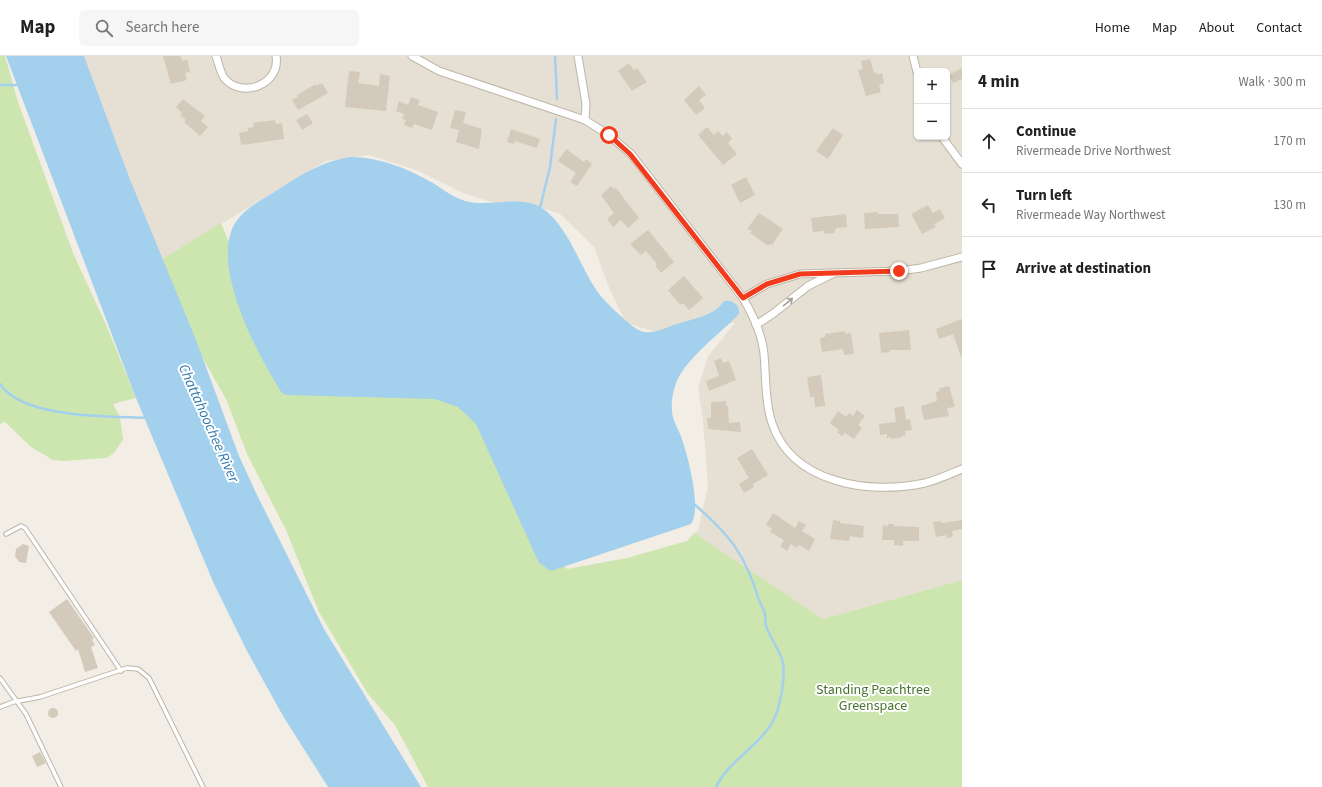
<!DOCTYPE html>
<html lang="en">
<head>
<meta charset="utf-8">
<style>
	body { margin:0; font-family:"Source Sans 3",sans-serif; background:#f6f6f6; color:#222 }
	.controls { position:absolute; right:12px; top:12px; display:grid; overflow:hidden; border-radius:6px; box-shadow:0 1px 3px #0004 }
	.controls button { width:36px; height:36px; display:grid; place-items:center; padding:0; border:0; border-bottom:1px solid #e0e0e0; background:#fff; color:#222; font:20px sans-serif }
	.stop { position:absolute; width:12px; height:12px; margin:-9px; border:3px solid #f23b1c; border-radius:50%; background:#fff }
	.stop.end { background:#f23b1c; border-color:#fff; box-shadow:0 1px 4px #0008 }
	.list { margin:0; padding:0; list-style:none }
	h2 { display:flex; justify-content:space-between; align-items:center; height:52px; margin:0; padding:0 16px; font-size:17px }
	h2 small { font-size:13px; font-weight:400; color:#767676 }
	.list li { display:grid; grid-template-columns:26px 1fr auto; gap:12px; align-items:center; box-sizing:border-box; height:64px; padding:0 16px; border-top:1px solid #e0e0e0 }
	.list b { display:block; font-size:15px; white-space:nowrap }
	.list p { margin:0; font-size:13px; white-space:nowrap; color:#767676 }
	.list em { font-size:13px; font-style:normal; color:#767676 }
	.icon { flex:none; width:22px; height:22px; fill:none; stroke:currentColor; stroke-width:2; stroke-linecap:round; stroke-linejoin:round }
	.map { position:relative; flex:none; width:962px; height:731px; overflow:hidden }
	header { display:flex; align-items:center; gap:24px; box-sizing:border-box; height:56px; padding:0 20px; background:#fff; border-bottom:1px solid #e0e0e0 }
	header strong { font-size:19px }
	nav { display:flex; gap:22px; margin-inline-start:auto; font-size:14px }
	.search { width:280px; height:36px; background:#f6f6f6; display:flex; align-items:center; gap:10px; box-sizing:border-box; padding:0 14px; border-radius:6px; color:#767676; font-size:15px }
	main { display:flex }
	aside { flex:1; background:#fff }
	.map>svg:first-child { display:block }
	.residential { fill:#e6e0d4; fill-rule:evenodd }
	.green { fill:#cde5af }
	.water { fill:#a3d0ed }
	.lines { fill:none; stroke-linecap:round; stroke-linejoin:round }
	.stream { stroke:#a3d0ed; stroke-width:2.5 }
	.building { fill:#d3cabb }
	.service-casing { stroke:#bdb6a8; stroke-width:5.5 }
	.minor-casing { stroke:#bdb6a8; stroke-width:9 }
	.service { stroke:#fff; stroke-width:3.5 }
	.minor { stroke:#fff; stroke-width:7 }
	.oneway { stroke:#a29e9a }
	.route { stroke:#f23b1c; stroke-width:5 }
	.labels { text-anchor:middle; stroke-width:4; stroke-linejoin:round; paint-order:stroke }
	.park-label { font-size:14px; fill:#47742b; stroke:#fff }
	.water-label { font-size:15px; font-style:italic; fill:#327aac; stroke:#fff }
</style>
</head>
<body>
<header>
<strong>Map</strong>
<div class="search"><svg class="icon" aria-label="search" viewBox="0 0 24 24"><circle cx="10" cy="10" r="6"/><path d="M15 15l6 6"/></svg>Search here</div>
<nav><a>Home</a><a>Map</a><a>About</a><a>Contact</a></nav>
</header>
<main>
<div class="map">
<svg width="962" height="731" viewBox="0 0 962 731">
	<rect width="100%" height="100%" fill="#f2eee6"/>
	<path class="residential" d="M69,0h893v524l-139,39 -129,-85 4,-4 10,-44 -5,-65 -5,-33 10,-32 27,-33h-32l-39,11 -38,-11 -16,-33 -16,-43 -34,-33 -32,-11h-33l-32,-10 -44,-22 -50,-16 -43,6 -167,100zM917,15h30v66h-30z"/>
	<g class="green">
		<path d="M0,0h5l13,46 55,151 34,74 29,71 -23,6 7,13 3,23 -10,14 -7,4 -42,3 -11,-1 -22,-13 -26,-25 -5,2z"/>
		<path d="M221,167l57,139 152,33 44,15 33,77 60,82 60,-11 60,-17 7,-8 129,86 139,-39v207h-534l-33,-62 -27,-31 -49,-82 -33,-82 -39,-76 -21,-55 -34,-60 -33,-78z"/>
	</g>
	<g class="water">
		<path d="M6,0h78l45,121 67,163 43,116 18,39 67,134 97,158h-93l-45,-71 -36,-65 -33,-67 -78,-186z"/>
		<path d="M350,101c30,0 58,12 83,26 11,7 20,14 32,18 25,7 55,-7 77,7 27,19 37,57 55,83 7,10 16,18 25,26 6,6 14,13 22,15 11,2 25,-6 36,-9 16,-5 34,-7 44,-22 9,-1 16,4 15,13 -19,20 -54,45 -63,69 -3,9 -5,19 -4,27 0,10 7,20 10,29 6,18 20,70 9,85l-140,47 -12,-8 -63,-139 -18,-17 -23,-8 -149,-4 -4,-2c-24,-37 -71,-125 -48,-168 10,-17 28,-25 45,-36 23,-15 44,-28 71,-32z"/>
	</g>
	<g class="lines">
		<g class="stream">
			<path d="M555,0l2,43"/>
			<path d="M0,29h19"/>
			<path d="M540,152l10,-41 6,-48"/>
			<path d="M0,328c23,35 110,32 147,34"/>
			<path d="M694,448c36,31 51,50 65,96 2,5 5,9 6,14 1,4 0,8 1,12 4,11 12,22 16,33 5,15 -2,49 -9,62 -14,26 -44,39 -57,66"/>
		</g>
	</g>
	<g class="building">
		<path d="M163,0h17l2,5 5,-2 3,13 -5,1 2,7 -16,4z"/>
		<path d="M870,3l4,14 2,-1 1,3 5,-2 2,10 -5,2 2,7 -15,4 -8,-26 5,-1 -2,-8z"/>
		<path d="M629,7l5,7 3,-2 10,14 -15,9 -14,-20z"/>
		<path d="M962,12v11l-9,4 -4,-8z"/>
		<path d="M349,15l11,1 -2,11 21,3 1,-12 10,2 -4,35 -41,-4z"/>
		<path d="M322,27l6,10 -30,17 -6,-10 6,-3 -1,-2 19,-11v2z"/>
		<path d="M699,30l7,9 -7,5 6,8 -9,7 -12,-15z"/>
		<path d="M411,41l9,3 -2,5 20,7 -6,18 -18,-6 -2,4 -8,-3 2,-5 -4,-1 2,-5 -8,-3 3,-10 9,4z"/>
		<path d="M183,43l22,17 -4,5 7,6 -8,9 -16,-14 2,-2 -6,-5 2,-2 -6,-6z"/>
		<path d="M455,54l11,2 -3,11 19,6 -3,20 -23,-7 3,-12 -9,-2z"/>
		<path d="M307,58l6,9 -11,7 -6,-10z"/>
		<path d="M275,64l1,4 6,-1 2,16 -43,6 -2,-12 9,-2v-3l6,-1 -1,-4z"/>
		<path d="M707,71l7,8 4,-4 5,5 4,-4 5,7 -4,4 9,11 -14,11 -25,-30z"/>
		<path d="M833,72l10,7 -15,24 -12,-8z"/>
		<path d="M511,73l29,10 -3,9 -22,-7 -1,3 -7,-2z"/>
		<path d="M566,93l18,13 2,-3 6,5 -15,22 -7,-4 6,-9 -18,-12z"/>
		<path d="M746,121l9,18 -15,8 -9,-18z"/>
		<path d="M611,130l3,3 2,-1 23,30 -11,10 -7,-8 -8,7 -6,-8 7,-6 -13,-18z"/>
		<path d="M928,149l5,8 7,-4 5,9 -11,6 2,3 -14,7 -11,-20z"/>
		<path d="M878,156v2h20l1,13 -34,2 -1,-16z"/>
		<path d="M759,157l24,16 -11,16 -2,-1 -2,2 -18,-13 2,-2 -5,-2z"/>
		<path d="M846,158l1,13 -10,1 -2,2v3l-11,1v-3l-11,1 -2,-14z"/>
		<path d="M648,174l26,32 -13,11 -6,-7 2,-2 -11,-13 -5,4 -11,-11z"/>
		<path d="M684,220l19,22 -14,12 -6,-7 -3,2 -12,-15z"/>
		<path d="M962,263v38h-1l-8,-23 -14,5 -3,-10z"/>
		<path d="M909,274l2,20h-21v2l-9,1 -2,-20z"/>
		<path d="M845,275v3l6,-1 3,21 -10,1 -1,-6 -21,3 -2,-14 5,-1v-3z"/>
		<path d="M721,302l2,5 6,-2 7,19 -27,11 -3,-10 13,-5 -5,-15z"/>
		<path d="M821,319l4,31 -10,1 -1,-10h-4l-3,-20z"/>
		<path d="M949,330l6,21 -8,1 2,8 -25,4 -3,-14 16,-5 -1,-9 4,-1 -1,-3z"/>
		<path d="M726,345v5h2l1,17 11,-1 1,10 -33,-3 -1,-11h4v-16z"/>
		<path d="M904,350l2,14 4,-1 2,11 -7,1 1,4 -4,1v1l-11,2v-2l-4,1v-4l-7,1 -1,-11 17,-2 -2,-14z"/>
		<path d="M857,354l8,6 -7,9 4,3 -8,11 -9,-6 -3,3 -5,-4 2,-2 -9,-7 8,-12 8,6 3,-4 4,3z"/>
		<path d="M752,393l16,26 -15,9 1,3 -10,6 -5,-9 10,-6 -12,-20z"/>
		<path d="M773,457l22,15 4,-7 7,4 -4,6 13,8 -6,12 -10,-6 -2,3 -6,-4 -4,7 -7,-5 4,-6 -14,-8 2,-3 -6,-4z"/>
		<path d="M833,464l7,1v2l24,3 -1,12 -13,-2 -1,5 -19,-2z"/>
		<path d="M962,464v9l-10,2 1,6 -7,1v-3l-10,2 -3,-15 8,-1 1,2z"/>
		<path d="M888,468h6v2l25,1v14h-16v5l-9,-1v-5h-12l1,-15 5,1z"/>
		<path d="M23,488l6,2 -3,17 -7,-1 -4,-6 1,-7z"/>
		<path d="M67,543l27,39 -2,2 3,5 -4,2 7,21 -13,4 -7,-23 -2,2 -27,-39z"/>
		<circle cx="53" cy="657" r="5"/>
		<path d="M40,696l6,11 -9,4 -5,-11z"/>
	</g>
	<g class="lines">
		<g class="service-casing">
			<g id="service">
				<path d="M6,478l15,-8 4,2 96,143"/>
				<path d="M0,622l26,36 35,73"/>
				<path d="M0,651l13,-5 27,-5 87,-29 11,1 11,9 54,109"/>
			</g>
		</g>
		<g class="minor-casing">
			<g id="minor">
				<path d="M216,0c3,8 4,17 9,23 18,20 56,5 51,-23"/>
				<path d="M412,0l27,15 146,49 24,15 22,19 112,144c10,17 19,36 21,56 2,23 1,47 8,69 20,61 98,72 153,60 12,-3 25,-9 37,-14"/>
				<path d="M578,0l8,48 -1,16"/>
				<path d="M913,0l4,16"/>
				<path d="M942,81l20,27"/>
				<path d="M743,242l24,-14 33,-10 99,-3 22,-3 41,-11"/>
				<path d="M756,269l18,-12 34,-27 24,-12"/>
			</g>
		</g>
		<use href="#service" class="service"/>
		<use href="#minor" class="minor"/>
	</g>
	<defs><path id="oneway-shaft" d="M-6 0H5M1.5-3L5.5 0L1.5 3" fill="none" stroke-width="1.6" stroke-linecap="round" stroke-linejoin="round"/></defs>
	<use class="oneway" href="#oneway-shaft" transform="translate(788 246) rotate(-39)"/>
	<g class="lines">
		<path class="route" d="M609,79l21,19 113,144 24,-14 33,-10 99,-3"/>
	</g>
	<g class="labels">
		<g class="park-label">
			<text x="873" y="638">Standing Peachtree<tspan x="873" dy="16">Greenspace</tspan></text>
		</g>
		<g class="water-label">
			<text transform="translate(209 367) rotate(66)" y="5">Chattahoochee River</text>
		</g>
	</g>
</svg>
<div class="controls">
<button>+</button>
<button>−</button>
</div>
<div class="stop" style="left:609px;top:79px"></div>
<div class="stop end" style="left:899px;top:215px"></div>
</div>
<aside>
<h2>4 min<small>Walk · 300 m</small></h2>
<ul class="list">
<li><svg class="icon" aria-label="ahead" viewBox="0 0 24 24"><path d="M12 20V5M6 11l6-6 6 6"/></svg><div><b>Continue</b><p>Rivermeade Drive Northwest</p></div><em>170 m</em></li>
<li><svg class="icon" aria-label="left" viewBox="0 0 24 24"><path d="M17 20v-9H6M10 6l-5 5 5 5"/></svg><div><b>Turn left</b><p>Rivermeade Way Northwest</p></div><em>130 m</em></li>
<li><svg class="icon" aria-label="arrive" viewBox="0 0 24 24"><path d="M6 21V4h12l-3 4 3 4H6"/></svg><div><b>Arrive at destination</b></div></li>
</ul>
</aside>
</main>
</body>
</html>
